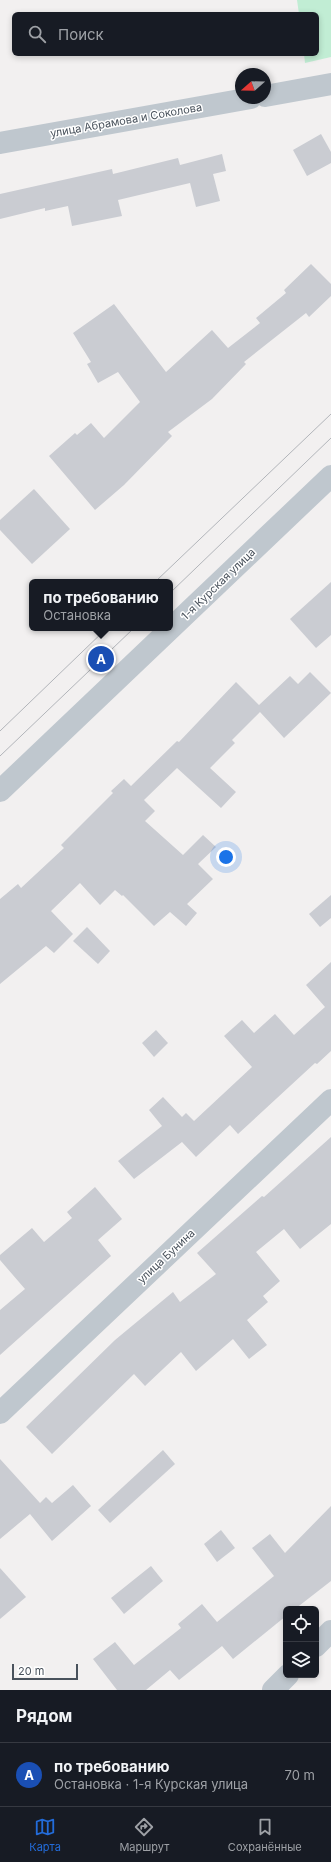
<!DOCTYPE html>
<html lang="ru">
<head>
<meta charset="utf-8">
<style>
	body { margin:0; font-family:Inter,sans-serif; background:#20242c; color:#f1f3f6 }
	.controls { position:absolute; right:12px; bottom:12px; display:grid; overflow:hidden; border-radius:6px; box-shadow:0 2px 6px #0003 }
	.controls button { width:36px; height:36px; display:grid; place-items:center; padding:0; border:0; border-bottom:1px solid #363941; background:#171b24; color:#f1f3f6; font:20px sans-serif }
	.compass { position:absolute; left:235px; top:68px; width:36px; height:36px; border-radius:50%; background:#171b24; box-shadow:0 2px 6px #0003; rotate:250deg }
	.scale { position:absolute; left:12px; bottom:10px; width:66px; box-sizing:border-box; padding-left:4px; border:2px solid #49525c; border-top:0; font-size:11px; line-height:14px; white-space:nowrap; color:#49525c; -webkit-text-stroke:3px #fff; paint-order:stroke }
	.you { position:absolute; left:226px; top:857px; width:14px; height:14px; margin:-10px; border:3px solid #fff; border-radius:50%; background:#1a73e8; box-shadow:0 0 0 6px #1a73e833 }
	.badge { display:grid; place-items:center; width:26px; height:26px; border-radius:50%; background:#236cda; color:#fff; font-size:13px; font-weight:700 }
	.pin { position:absolute; translate:-50% -50%; border:2px solid #fff; box-shadow:0 1px 4px #0006 }
	.popup { position:absolute; left:29px; top:579px; width:144px; height:52px; box-sizing:border-box; display:grid; place-content:center; border-radius:6px; background:#171b24; filter:drop-shadow(0 1px 3px #0005); font-size:13px; white-space:nowrap; color:#9ea1a6 }
	.popup b { font-size:15px; color:#f1f3f6 }
	.popup::after { content:''; position:absolute; left:50%; top:100%; margin-left:-8px; border:8px solid transparent; border-top-color:#171b24 }
	.list { margin:0; padding:0; list-style:none }
	h2 { display:flex; justify-content:space-between; align-items:center; height:52px; margin:0; padding:0 16px; font-size:17px }
	h2 small { font-size:13px; font-weight:400; color:#9ea1a6 }
	.list li { display:grid; grid-template-columns:26px 1fr auto; gap:12px; align-items:center; box-sizing:border-box; height:64px; padding:0 16px; border-top:1px solid #363941 }
	.list b { display:block; font-size:15px; white-space:nowrap }
	.list p { margin:0; font-size:13px; white-space:nowrap; color:#9ea1a6 }
	.list em { font-size:13px; font-style:normal; color:#9ea1a6 }
	.icon { flex:none; width:22px; height:22px; fill:none; stroke:currentColor; stroke-width:2; stroke-linecap:round; stroke-linejoin:round }
	.map { position:relative; flex:none; width:331px; height:1690px; overflow:hidden }
	.search { position:absolute; background:#171b24; box-shadow:0 2px 6px #0003; left:12px; right:12px; top:12px; height:44px; display:flex; align-items:center; gap:10px; box-sizing:border-box; padding:0 14px; border-radius:6px; color:#9ea1a6; font-size:15px }
	.sheet { height:116px; background:#171b24 }
	nav { display:flex; justify-content:space-around; align-items:center; box-sizing:border-box; height:56px; border-top:1px solid #363941; background:#171b24; font-size:11px; color:#9ea1a6 }
	nav a { display:grid; justify-items:center; gap:2px }
	nav .on { color:#236cda }
	.map>svg:first-child { display:block }
	.green { fill:#c1edd4 }
	.building { fill:#caccd2 }
	.lines { fill:none; stroke-linecap:round; stroke-linejoin:round }
	.minor { stroke:#bfc7ce; stroke-width:22 }
	.tram { stroke:#b2b5ba; stroke-width:1 }
	.labels { text-anchor:middle; stroke-width:3; stroke-linejoin:round; paint-order:stroke }
	.street-label { font-size:11px; fill:#49525c; stroke:#fff }
</style>
</head>
<body>
<div class="map">
<svg width="331" height="1690" viewBox="0 0 331 1690">
	<rect width="100%" height="100%" fill="#f2f0f0"/>
	<path class="green" d="M297,0h34v57l-26,6 -1,-9h13v-40h-18z"/>
	<g class="building">
		<path d="M321,134l10,18v11l-24,13 -14,-26z"/>
		<path d="M222,154l4,17 -13,3 7,27 -24,6 -6,-24 -72,17 4,16 -50,10 -4,-20 -23,5v-3l-45,11v-25l112,-25 1,5 65,-16 2,7z"/>
		<path d="M311,264l20,20v12l-22,21 -3,-4 -62,49 2,2 -34,35 -44,33 4,4 -48,49 -29,25 -46,-54 26,-23 2,2 14,-12 13,15 36,-36 -22,-30 -20,11 -11,-19 4,-2 -18,-29 41,-29 52,68 46,-42 16,18 32,-25 -4,-5 30,-25 -2,-3z"/>
		<path d="M34,489l36,40 -38,35 -32,-34v-10z"/>
		<path d="M331,582v53l-15,13 -26,-29z"/>
		<path d="M310,672l21,21 -47,45 -24,-26 -28,28 3,3 -25,25 26,24 -15,16 -44,-40 -33,32 11,11 -10,10 38,34 20,-20 13,12 -18,17 15,15 -26,25 10,9 -11,13 -16,-14 -16,14 -31,-31 -1,1 -7,-6 -15,15 -20,-22 -29,28 22,23 -19,19 -8,-7 -46,38v-85l18,-15 3,4 43,-40 -3,-3 52,-52 -2,-2 13,-12 7,7 46,-45 2,1 57,-60 23,23 31,-29 8,8z"/>
		<path d="M331,895v23l-11,9 -11,-13z"/>
		<path d="M87,927l23,24 -12,13 -25,-23z"/>
		<path d="M331,962v89l-14,13 -2,-1 -77,71 -8,-9 -34,32 -14,-15 -48,37 -16,-18 44,-35 -13,-16 14,-13 19,20 4,-4 8,8 58,-54 -28,-31 18,-16 12,13 21,-19 19,21 31,-28 -19,-22z"/>
		<path d="M156,1030l12,13 -14,14 -12,-14z"/>
		<path d="M331,1137v87l-31,25 -16,-20 -28,23 24,29 -17,15 5,6 -21,18 20,25 -18,14 -16,-20 -37,32 -15,-19 -36,34 -11,-12 -82,80 -26,-27 89,-87 58,-48 7,10 36,-28 -19,-21 65,-57 2,1z"/>
		<path d="M95,1187l27,32 -24,21 13,16 -111,99v-45l25,-21 -25,-29v-5l32,-27 12,14 28,-24 -5,-6z"/>
		<path d="M163,1450l12,14 -65,59 -12,-13z"/>
		<path d="M0,1459l40,44 6,-6 6,6 21,-18 18,21 -39,35 -22,-27 -30,25z"/>
		<path d="M331,1506v75l-36,28h-9v7l-53,43 -11,-13 -43,34 -9,-10 -24,20h-29l-24,-31 22,-17 19,23 47,-37 -3,-4 24,-20 15,18 57,-46 -22,-28 18,-14 15,19z"/>
		<path d="M221,1530l14,18 -18,14 -13,-18z"/>
		<path d="M151,1566l12,15 -39,33 -13,-16z"/>
		<path d="M0,1568l26,29 -26,22z"/>
	</g>
	<g class="lines">
		<g class="minor">
			<path d="M265,96l66,-12"/>
			<path d="M0,143l251,-45"/>
			<path d="M0,791l331,-315"/>
			<path d="M0,1413l331,-313"/>
			<path d="M316,1646l15,-15"/>
			<path d="M273,1690l15,-15"/>
		</g>
		<g class="tram">
			<path d="M155,582l176,-168"/>
			<path d="M170,593l161,-155"/>
			<path d="M0,731l107,-103"/>
			<path d="M0,756l134,-128"/>
		</g>
	</g>
	<g class="labels">
		<g class="street-label">
			<text transform="translate(126 120) rotate(-10)" y="4">улица Абрамова и Соколова</text>
			<text transform="translate(218 584) rotate(-44)" y="4">1-я Курская улица</text>
			<text transform="translate(166 1256) rotate(-43)" y="4">улица Бунина</text>
		</g>
	</g>
</svg>
<div class="controls">
<button><svg class="icon" aria-label="locate" viewBox="0 0 24 24"><circle cx="12" cy="12" r="6"/><path d="M12 2v4M12 18v4M2 12h4M18 12h4"/></svg></button>
<button><svg class="icon" aria-label="layers" viewBox="0 0 24 24"><path d="M12 4l9 5-9 5-9-5zM3 14l9 5 9-5"/></svg></button>
</div>
<svg class="compass" viewBox="-18 -18 36 36"><path d="M0-13l5 13h-10z" fill="#e53935"/><path d="M0 13l5-13h-10z" fill="#9ea1a6"/></svg>
<div class="scale">20 m</div>
<div class="you"></div>
<div class="pin badge" style="left:101px;top:659px;background:#1a4fb4">A</div>
<div class="popup"><b>по требованию</b>Остановка</div>
<div class="search"><svg class="icon" aria-label="search" viewBox="0 0 24 24"><circle cx="10" cy="10" r="6"/><path d="M15 15l6 6"/></svg>Поиск</div>
</div>
<section class="sheet">
<h2>Рядом<small></small></h2>
<ul class="list">
<li><span class="badge" style="background:#1a4fb4">A</span><div><b>по требованию</b><p>Остановка · 1-я Курская улица</p></div><em>70 m</em></li>
</ul>
</section>
<nav>
<a class="on"><svg class="icon" aria-label="map" viewBox="0 0 24 24"><path d="M3 6l6-2 6 2 6-2v14l-6 2-6-2-6 2zM9 4v14M15 6v14"/></svg>Карта</a>
<a><svg class="icon" aria-label="directions" viewBox="0 0 24 24"><path d="M12 3l9 9-9 9-9-9zM9 14v-3h6M13 9l2 2-2 2"/></svg>Маршрут</a>
<a><svg class="icon" aria-label="saved" viewBox="0 0 24 24"><path d="M7 4h10v16l-5-4-5 4z"/></svg>Сохранённые</a>
</nav>
</body>
</html>
